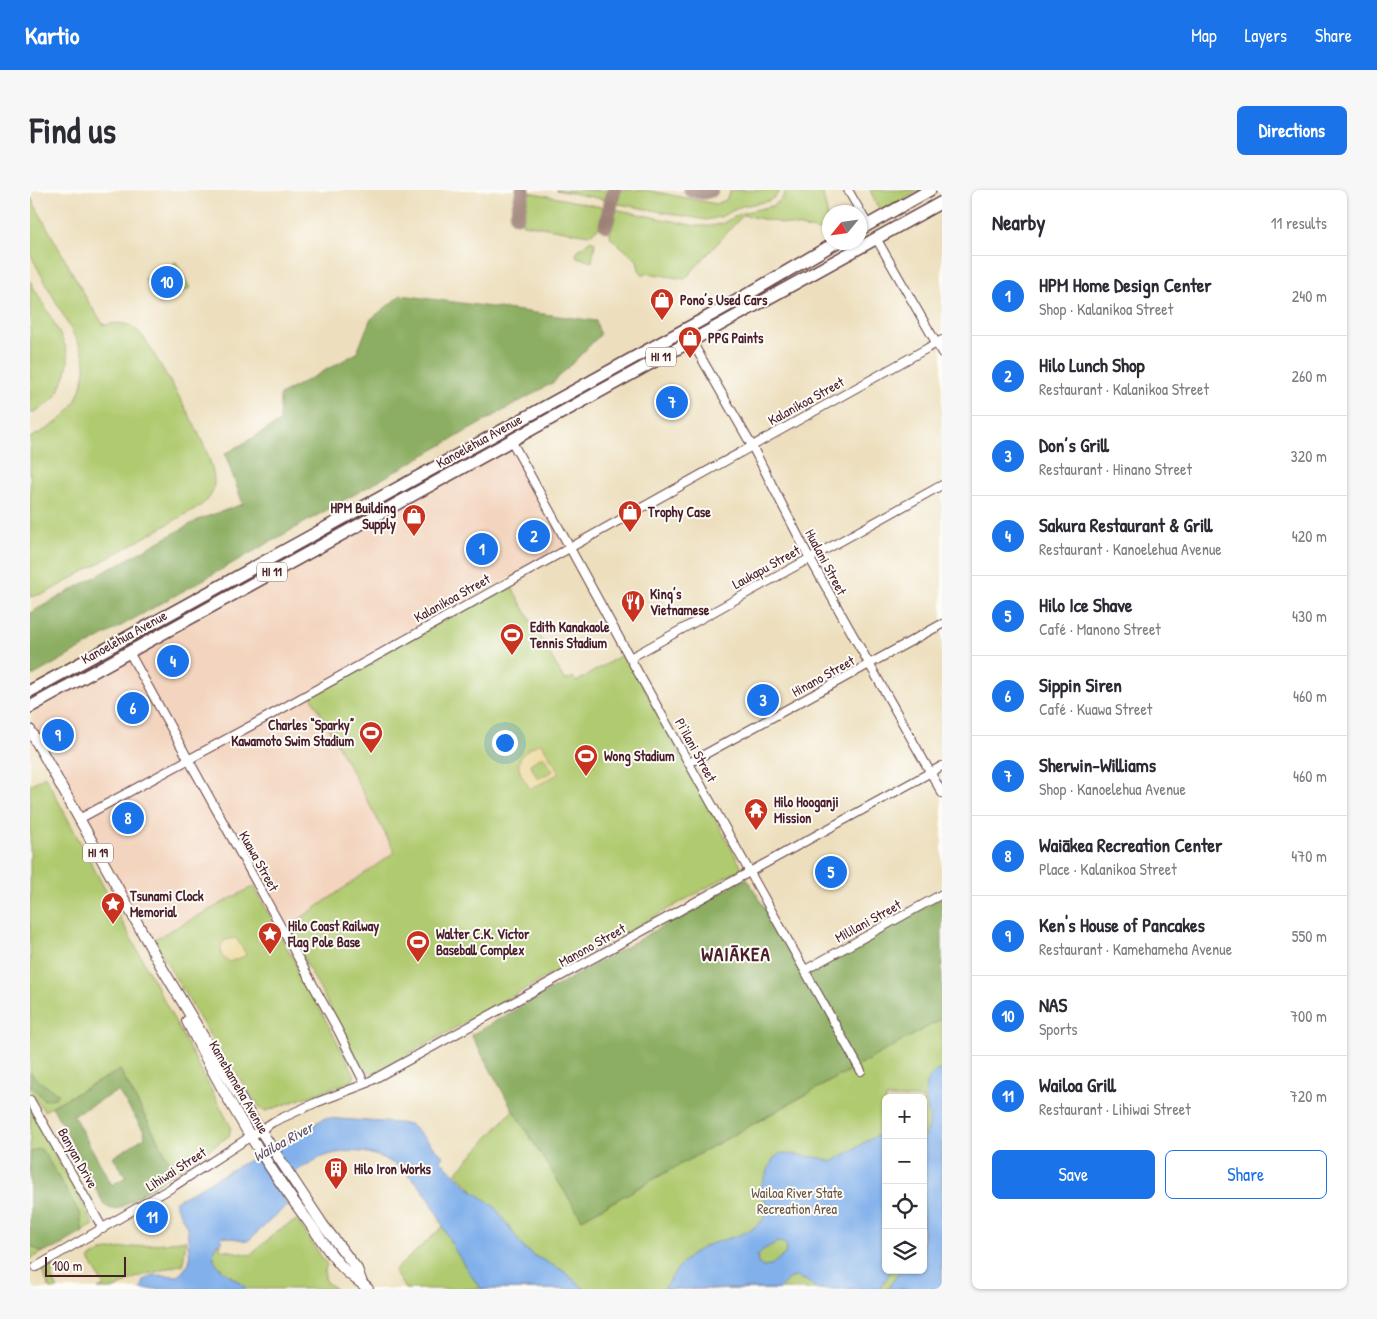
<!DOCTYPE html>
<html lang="en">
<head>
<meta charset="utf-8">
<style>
	body { margin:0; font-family:"Patrick Hand",sans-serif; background:#f7f7f7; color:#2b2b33 }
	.controls { position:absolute; right:15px; bottom:15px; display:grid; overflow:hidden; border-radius:8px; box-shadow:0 1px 4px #0004 }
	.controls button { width:45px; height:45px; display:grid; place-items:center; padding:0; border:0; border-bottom:1px solid #e1e1e2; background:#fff; color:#2b2b33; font:25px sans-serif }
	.compass { position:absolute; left:792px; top:15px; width:45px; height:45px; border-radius:50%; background:#fff; box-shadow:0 1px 4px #0004; rotate:241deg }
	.scale { position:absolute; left:15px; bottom:12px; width:81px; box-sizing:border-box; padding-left:5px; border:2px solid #4a1f2b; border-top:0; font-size:14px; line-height:18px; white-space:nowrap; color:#4a1f2b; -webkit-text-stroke:4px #fdfcf7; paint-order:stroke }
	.you { position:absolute; left:474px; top:552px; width:18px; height:18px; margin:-12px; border:4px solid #fff; border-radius:50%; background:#1a73e8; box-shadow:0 0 0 8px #1a73e833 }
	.badge { display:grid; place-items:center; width:32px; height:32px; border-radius:50%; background:#1a73e8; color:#fff; font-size:16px; font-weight:700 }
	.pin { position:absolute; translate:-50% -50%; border:2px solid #fff; box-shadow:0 1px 5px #0006 }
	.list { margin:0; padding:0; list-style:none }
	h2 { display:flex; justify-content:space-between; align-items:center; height:65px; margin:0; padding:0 20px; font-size:21px }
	h2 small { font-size:16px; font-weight:400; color:#7c7c81 }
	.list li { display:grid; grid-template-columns:32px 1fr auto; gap:15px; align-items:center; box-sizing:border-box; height:80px; padding:0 20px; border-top:1px solid #e1e1e2 }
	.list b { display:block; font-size:19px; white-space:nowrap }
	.list p { margin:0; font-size:16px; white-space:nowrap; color:#7c7c81 }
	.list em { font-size:16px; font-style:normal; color:#7c7c81 }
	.actions { display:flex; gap:10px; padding:15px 20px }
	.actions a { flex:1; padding:11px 0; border:1px solid #1a73e8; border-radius:8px; text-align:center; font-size:18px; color:#1a73e8 }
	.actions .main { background:#1a73e8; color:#fff }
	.icon { flex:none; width:28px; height:28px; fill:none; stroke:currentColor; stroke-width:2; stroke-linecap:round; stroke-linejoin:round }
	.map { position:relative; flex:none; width:912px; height:1099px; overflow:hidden; border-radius:8px }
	header { display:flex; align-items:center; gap:30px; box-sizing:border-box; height:70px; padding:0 25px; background:#1a73e8; color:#fff }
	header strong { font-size:24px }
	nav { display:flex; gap:28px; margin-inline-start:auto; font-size:18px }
	.intro { display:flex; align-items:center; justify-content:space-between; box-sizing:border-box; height:120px; padding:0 30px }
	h1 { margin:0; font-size:35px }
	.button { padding:12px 22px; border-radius:8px; background:#1a73e8; color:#fff; font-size:18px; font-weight:700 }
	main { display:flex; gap:30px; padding:0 30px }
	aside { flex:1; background:#fff; border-radius:8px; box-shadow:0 1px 4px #0004 }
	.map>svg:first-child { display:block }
	.built { fill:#f3d4be }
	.green { fill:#b0ca70; stroke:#7d744e; fill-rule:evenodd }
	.forest { fill:#8cae62; stroke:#6b6646; fill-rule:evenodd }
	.sand { fill:#eeda9e; stroke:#9c7c64; fill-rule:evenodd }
	.water { fill:#81b0eb; stroke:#66688b; fill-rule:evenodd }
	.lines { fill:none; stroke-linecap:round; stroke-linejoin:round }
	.taxiway { stroke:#9c7f74; stroke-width:15 }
	.minor-casing { stroke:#623c41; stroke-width:10 }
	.major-casing { stroke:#623c41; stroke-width:12 }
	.highway-casing { stroke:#623c41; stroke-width:14 }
	.minor { stroke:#fff; stroke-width:8 }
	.major { stroke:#fff; stroke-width:10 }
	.highway { stroke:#fff; stroke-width:11 }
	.labels { text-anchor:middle; stroke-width:4; stroke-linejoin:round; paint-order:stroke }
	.shield { fill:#fdfcf7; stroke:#806168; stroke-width:1 }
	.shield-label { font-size:12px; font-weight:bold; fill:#4a1f2b }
	.poi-label { font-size:14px; font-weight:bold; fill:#4a1f2b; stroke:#fdfcf7; text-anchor:start }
	.street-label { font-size:14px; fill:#4a1f2b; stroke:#fdfcf7 }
	.park-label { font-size:14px; fill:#695240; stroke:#fdfcf7 }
	.water-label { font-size:15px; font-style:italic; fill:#5d526e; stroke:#fdfcf7 }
	.district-label { font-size:19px; font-weight:bold; letter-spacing:1px; fill:#4a1f2b; stroke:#fdfcf7 }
</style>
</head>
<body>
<header>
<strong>Kartio</strong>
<nav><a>Map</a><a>Layers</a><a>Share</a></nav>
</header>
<div class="intro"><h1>Find us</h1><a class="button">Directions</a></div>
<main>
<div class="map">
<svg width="912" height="1099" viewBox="0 0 912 1099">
	<rect width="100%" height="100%" fill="#fdfcf7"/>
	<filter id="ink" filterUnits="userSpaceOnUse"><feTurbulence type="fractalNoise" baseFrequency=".02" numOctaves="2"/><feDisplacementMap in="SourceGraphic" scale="10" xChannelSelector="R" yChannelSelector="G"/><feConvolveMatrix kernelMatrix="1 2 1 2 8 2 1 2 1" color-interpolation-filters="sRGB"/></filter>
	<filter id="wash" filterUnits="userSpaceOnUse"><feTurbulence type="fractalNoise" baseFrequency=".0096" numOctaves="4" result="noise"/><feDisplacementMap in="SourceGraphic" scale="20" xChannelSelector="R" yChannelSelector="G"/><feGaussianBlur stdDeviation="1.12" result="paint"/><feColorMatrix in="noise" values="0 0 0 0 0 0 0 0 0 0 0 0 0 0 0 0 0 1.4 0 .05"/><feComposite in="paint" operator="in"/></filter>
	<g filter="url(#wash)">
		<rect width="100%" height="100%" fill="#eddfbd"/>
		<path class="built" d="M474,260h5l6,6 51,89 -257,147 86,160 -108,76 -26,-46 -108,58 -120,-215v-8l4,-7z"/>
		<g class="green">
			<path d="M526,0h53v1l-2,9z"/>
			<path d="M590,0h26l70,14 10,-4 5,-10h49l-3,5 -8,6 -27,5 -22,11 -14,3 -92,-17 2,-9z"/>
			<path d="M757,0h35l7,32v11l-86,-18 -58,64 -39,-6 -2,3 -5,-6 -2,-10 -26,-22 -2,-11 5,-18 82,17h16l11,-3 19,-10 30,-7 9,-6z"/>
			<path d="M840,0h51l-36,20 -5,-1 -4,-5z"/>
			<path d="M499,2l77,16c-2,13 -5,20 -17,27l-66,-11 -3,-4z"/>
			<path d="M1,8l58,105 15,22c21,-4 29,-2 43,17 17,31 69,109 67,142 -1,11 -6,16 -14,22l-154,87 -16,4v-159c27,-14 43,-23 52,-54 4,-15 5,-24 -2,-38l-50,-92z"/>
			<path d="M561,50l4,3 -3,19 -15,-5 -1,-3 2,-4z"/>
			<path d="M146,72l14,26 -30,16 -15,-25z"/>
			<path d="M0,91c9,16 36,59 38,75 1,13 -8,37 -18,46 -6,5 -13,8 -20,12z"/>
			<path d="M458,256l-49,28 -409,228v-3l100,-55 36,-23 307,-169z"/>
			<path d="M480,394l55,97 8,-4 3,5 49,-29 117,215 -369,206 -10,-5 -76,-141 108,-76 -85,-158z"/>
			<path d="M15,586l186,351 -2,9 -54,36 -55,-102 -76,41 -14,-20v-306z"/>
			<path d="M224,696l101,189 -3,6 -86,30 -5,-2 -49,-70 -59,-99z"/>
			<path d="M912,829v270h-537l-11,-18 84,-76 -22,-22 57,-63 69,109zM856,908h37v172h-37z"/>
			<path d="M0,919l64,116 -64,34z"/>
			<path d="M267,1030l30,45 -3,6 2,11 10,7h-89c-10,-11 -49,-27 -28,-46h2l-1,6 31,6 26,-24z"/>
			<path d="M156,1050l-3,24 -46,13 -22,12h-17l6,-3 -15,-27 13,-8z"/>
			<path d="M22,1074l2,5 -3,8 7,12h-8l-8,-19z"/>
		</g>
		<g class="forest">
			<path d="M371,105l195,26 4,14 -46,47 -520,293h-4v-62l170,-94 43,-15 -18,-50 55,-32v-27l77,-42 13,-33z"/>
			<path d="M717,688l57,98 138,-79v122l-360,200 -69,-109 -42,-75z"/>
			<path d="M90,880l55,102 -55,36 -8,1 -7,-3 -53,-100zM88,901l26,40 1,6 -32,20 13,20 -14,8 -39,-70z"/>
			<path d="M0,882l10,10 19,12 -4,4 -11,2 -14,-16z"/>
			<path d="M7,959h4l5,7 34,58 3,18 -27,16 -15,4 -11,-7v-90l1,-3z"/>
		</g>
		<g class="sand">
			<path d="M511,553l19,30 -29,16c-18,-21 -17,-36 10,-46zM513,566l10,15 -15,8 -8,-15z"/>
			<path d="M206,748l10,16 -1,2 -16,6 -8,-7v-10l4,-5z"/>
		</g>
		<g class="water">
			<path d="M148,83l6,11 -16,9 -6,-11z"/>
			<path d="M908,880h4v219h-54l12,-19h23v-132c19,-21 -14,-50 15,-68z"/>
			<path d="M295,928l85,6 33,32 -3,4 28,27 27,20 29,41 11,8 27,14 23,19h-104c-12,-16 -24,-34 -33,-52 -6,-11 -10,-24 -17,-35 -22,-36 -60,-60 -103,-47 -19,6 -36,20 -53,30l12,20 -39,36 -26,-5 -1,7 -4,1c-14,23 18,31 30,45h-106l4,-10 9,-4 25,1 9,-11 2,-6 -3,-32 -13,-25z"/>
			<path d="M856,940v140h6l-13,19h-62l-10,-8 -11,-4 -8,2 -9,10h-115c10,-16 19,-30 36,-40 19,-12 61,-12 67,-39 2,-8 -5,-13 -7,-21l13,-30 8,-6 40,5 11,4zM747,1052l7,1 3,3 -1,7 -16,13 -7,1 -5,-4 -1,-6 6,-7z"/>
		</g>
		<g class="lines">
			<g class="taxiway">
				<path d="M661,0l13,2 7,-2"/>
				<path d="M487,26l6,-26"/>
				<path d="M576,35l8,-35"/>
			</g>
		</g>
	</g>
	<g filter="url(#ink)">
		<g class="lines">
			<g class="minor-casing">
				<g id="minor">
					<path d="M818,0l20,35"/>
					<path d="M846,48l66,115"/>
					<path d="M661,150l61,106 57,111 133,236"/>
					<path d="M481,250l119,218 231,413"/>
					<path d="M99,462l209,378 27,54"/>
					<path d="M600,468l312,-173"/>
					<path d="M659,573l253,-139"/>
					<path d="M49,629l188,-102 675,-377"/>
					<path d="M775,780l137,-76"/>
					<path d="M0,910l73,129"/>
					<path d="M6,1077l135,-79 102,-66 42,-19 50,-19 577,-318"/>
				</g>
			</g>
			<g class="major-casing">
				<g id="major">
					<path d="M0,540l131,236 88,147 74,112 34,44 5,14"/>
					<path d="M157,831c34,70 75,138 121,200 11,15 21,32 34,46 8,9 18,14 26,22"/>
				</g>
			</g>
			<g class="highway-casing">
				<g id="highway">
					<path d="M829,40l71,-40"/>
					<path d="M0,501l701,-387 106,-62"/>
					<path d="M0,517l912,-505"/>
				</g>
			</g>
			<use href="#minor" class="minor"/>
			<use href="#major" class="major"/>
			<use href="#highway" class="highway"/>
		</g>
	</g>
	<defs>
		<g id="shop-pin" transform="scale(1.25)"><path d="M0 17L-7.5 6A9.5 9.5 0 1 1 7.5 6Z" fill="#c8321e" stroke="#fdfcf7"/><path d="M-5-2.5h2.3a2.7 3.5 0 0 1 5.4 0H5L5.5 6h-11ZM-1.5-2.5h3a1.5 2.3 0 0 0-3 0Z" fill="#fff"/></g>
		<g id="restaurant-pin" transform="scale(1.25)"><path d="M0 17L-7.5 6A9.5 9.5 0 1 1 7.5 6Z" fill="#c8321e" stroke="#fdfcf7"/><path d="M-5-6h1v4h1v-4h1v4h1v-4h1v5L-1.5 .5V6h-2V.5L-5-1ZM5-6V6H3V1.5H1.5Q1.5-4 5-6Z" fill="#fff"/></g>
		<g id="stadium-pin" transform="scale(1.25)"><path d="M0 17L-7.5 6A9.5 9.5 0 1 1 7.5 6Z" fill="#c8321e" stroke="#fdfcf7"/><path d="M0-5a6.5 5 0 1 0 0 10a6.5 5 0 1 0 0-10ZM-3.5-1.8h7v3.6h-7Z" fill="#fff"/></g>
		<g id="temple-pin" transform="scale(1.25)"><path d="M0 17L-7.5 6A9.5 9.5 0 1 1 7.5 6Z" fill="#c8321e" stroke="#fdfcf7"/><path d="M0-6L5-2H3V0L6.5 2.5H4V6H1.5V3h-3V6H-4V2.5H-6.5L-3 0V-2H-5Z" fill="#fff"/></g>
		<g id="sight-pin" transform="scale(1.25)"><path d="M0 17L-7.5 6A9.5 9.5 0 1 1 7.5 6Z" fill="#c8321e" stroke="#fdfcf7"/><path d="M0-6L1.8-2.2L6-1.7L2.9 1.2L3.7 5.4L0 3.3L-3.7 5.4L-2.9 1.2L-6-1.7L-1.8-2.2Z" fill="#fff"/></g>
		<g id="building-pin" transform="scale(1.25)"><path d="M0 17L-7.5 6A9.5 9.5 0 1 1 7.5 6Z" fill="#c8321e" stroke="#fdfcf7"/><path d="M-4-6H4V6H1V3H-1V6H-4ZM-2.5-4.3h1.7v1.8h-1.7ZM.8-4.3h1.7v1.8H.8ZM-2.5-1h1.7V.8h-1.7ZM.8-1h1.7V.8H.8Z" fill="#fff"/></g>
	</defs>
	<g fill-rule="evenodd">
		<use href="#shop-pin" x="632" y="110"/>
		<use href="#shop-pin" x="660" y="148"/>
		<use href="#shop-pin" x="600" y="322"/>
		<use href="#shop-pin" x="384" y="326"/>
		<use href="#restaurant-pin" x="603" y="412"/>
		<use href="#stadium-pin" x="482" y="445"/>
		<use href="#stadium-pin" x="341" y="543"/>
		<use href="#stadium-pin" x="556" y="566"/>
		<use href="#temple-pin" x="726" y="620"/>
		<use href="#sight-pin" x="83" y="714"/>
		<use href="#sight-pin" x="240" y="744"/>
		<use href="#stadium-pin" x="388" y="752"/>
		<use href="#building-pin" x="306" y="979"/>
	</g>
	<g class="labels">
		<g class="shield">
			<rect x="616" y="157.5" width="30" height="19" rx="4"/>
			<rect x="227" y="372.5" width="30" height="19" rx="4"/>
			<rect x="53" y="653.5" width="30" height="19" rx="4"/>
		</g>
		<g class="shield-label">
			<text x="631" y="171">HI 11</text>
			<text x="242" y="386">HI 11</text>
			<text x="68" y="667">HI 19</text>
		</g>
		<g class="poi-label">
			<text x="650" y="115">Pono’s Used Cars</text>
			<text x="678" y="153">PPG Paints</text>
			<text x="366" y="323" text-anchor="end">HPM Building<tspan x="366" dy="16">Supply</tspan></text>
			<text x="618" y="327">Trophy Case</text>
			<text x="620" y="409">King’s<tspan x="620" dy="16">Vietnamese</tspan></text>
			<text x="500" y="442">Edith Kanakaole<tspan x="500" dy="16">Tennis Stadium</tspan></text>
			<text x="324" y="540" text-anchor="end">Charles “Sparky”<tspan x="324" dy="16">Kawamoto Swim Stadium</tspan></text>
			<text x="574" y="571">Wong Stadium</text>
			<text x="744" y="617">Hilo Hooganji<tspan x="744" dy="16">Mission</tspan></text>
			<text x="100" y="711">Tsunami Clock<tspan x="100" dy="16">Memorial</tspan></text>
			<text x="258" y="741">Hilo Coast Railway<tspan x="258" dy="16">Flag Pole Base</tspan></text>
			<text x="406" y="749">Walter C.K. Victor<tspan x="406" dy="16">Baseball Complex</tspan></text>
			<text x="324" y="984">Hilo Iron Works</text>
		</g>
		<g class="street-label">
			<text transform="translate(776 211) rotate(-29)" y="5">Kalanikoa Street</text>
			<text transform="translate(449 251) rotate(-29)" y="5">Kanoelehua Avenue</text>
			<text transform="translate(796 372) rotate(62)" y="5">Hualani Street</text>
			<text transform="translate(736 377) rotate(-29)" y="5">Laukapu Street</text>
			<text transform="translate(422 408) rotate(-29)" y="5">Kalanikoa Street</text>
			<text transform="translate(94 447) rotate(-29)" y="5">Kanoelehua Avenue</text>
			<text transform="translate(793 486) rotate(-29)" y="5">Hinano Street</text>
			<text transform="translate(666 560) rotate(61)" y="5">Pi‘ilani Street</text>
			<text transform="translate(229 671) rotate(61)" y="5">Kuawa Street</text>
			<text transform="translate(838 731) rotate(-29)" y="5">Mililani Street</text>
			<text transform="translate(562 755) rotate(-29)" y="5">Manono Street</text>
			<text transform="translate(209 897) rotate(60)" y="5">Kamehameha Avenue</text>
			<text transform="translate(48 968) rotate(61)" y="5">Banyan Drive</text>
			<text transform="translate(146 979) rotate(-33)" y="5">Lihiwai Street</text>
		</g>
		<g class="park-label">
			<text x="767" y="1008">Wailoa River State<tspan x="767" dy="16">Recreation Area</tspan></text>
		</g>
		<g class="water-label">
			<text transform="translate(253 952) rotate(-29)" y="5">Wailoa River</text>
		</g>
		<g class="district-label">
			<text x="706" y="771">WAIĀKEA</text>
		</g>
	</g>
</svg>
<div class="controls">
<button>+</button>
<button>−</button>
<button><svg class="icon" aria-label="locate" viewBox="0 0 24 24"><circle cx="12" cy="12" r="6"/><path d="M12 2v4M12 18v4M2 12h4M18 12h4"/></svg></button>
<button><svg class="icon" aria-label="layers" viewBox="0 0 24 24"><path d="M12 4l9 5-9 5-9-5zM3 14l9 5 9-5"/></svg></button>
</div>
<svg class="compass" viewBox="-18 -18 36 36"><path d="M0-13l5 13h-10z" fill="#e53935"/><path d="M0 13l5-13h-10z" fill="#7c7c81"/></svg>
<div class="scale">100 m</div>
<div class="you"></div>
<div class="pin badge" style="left:452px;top:359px">1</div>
<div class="pin badge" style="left:504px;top:346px">2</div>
<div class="pin badge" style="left:733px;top:510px">3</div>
<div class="pin badge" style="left:143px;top:471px">4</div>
<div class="pin badge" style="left:801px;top:682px">5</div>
<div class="pin badge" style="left:103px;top:518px">6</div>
<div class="pin badge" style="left:642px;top:212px">7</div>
<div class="pin badge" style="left:98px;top:628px">8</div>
<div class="pin badge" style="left:28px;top:545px">9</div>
<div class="pin badge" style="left:137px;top:92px">10</div>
<div class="pin badge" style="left:122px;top:1027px">11</div>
</div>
<aside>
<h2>Nearby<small>11 results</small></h2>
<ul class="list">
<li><span class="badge">1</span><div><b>HPM Home Design Center</b><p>Shop · Kalanikoa Street</p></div><em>240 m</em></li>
<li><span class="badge">2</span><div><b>Hilo Lunch Shop</b><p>Restaurant · Kalanikoa Street</p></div><em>260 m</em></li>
<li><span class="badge">3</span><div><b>Don’s Grill</b><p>Restaurant · Hinano Street</p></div><em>320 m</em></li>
<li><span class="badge">4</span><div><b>Sakura Restaurant &amp; Grill</b><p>Restaurant · Kanoelehua Avenue</p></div><em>420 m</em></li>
<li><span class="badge">5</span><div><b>Hilo Ice Shave</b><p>Café · Manono Street</p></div><em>430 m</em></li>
<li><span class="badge">6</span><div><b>Sippin Siren</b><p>Café · Kuawa Street</p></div><em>460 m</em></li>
<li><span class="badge">7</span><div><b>Sherwin-Williams</b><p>Shop · Kanoelehua Avenue</p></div><em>460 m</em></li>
<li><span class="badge">8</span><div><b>Waiākea Recreation Center</b><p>Place · Kalanikoa Street</p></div><em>470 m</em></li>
<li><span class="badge">9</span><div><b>Ken's House of Pancakes</b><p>Restaurant · Kamehameha Avenue</p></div><em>550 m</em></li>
<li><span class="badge">10</span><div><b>NAS</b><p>Sports</p></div><em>700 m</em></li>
<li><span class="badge">11</span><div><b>Wailoa Grill</b><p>Restaurant · Lihiwai Street</p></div><em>720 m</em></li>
</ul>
<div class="actions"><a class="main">Save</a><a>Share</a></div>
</aside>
</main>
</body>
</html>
